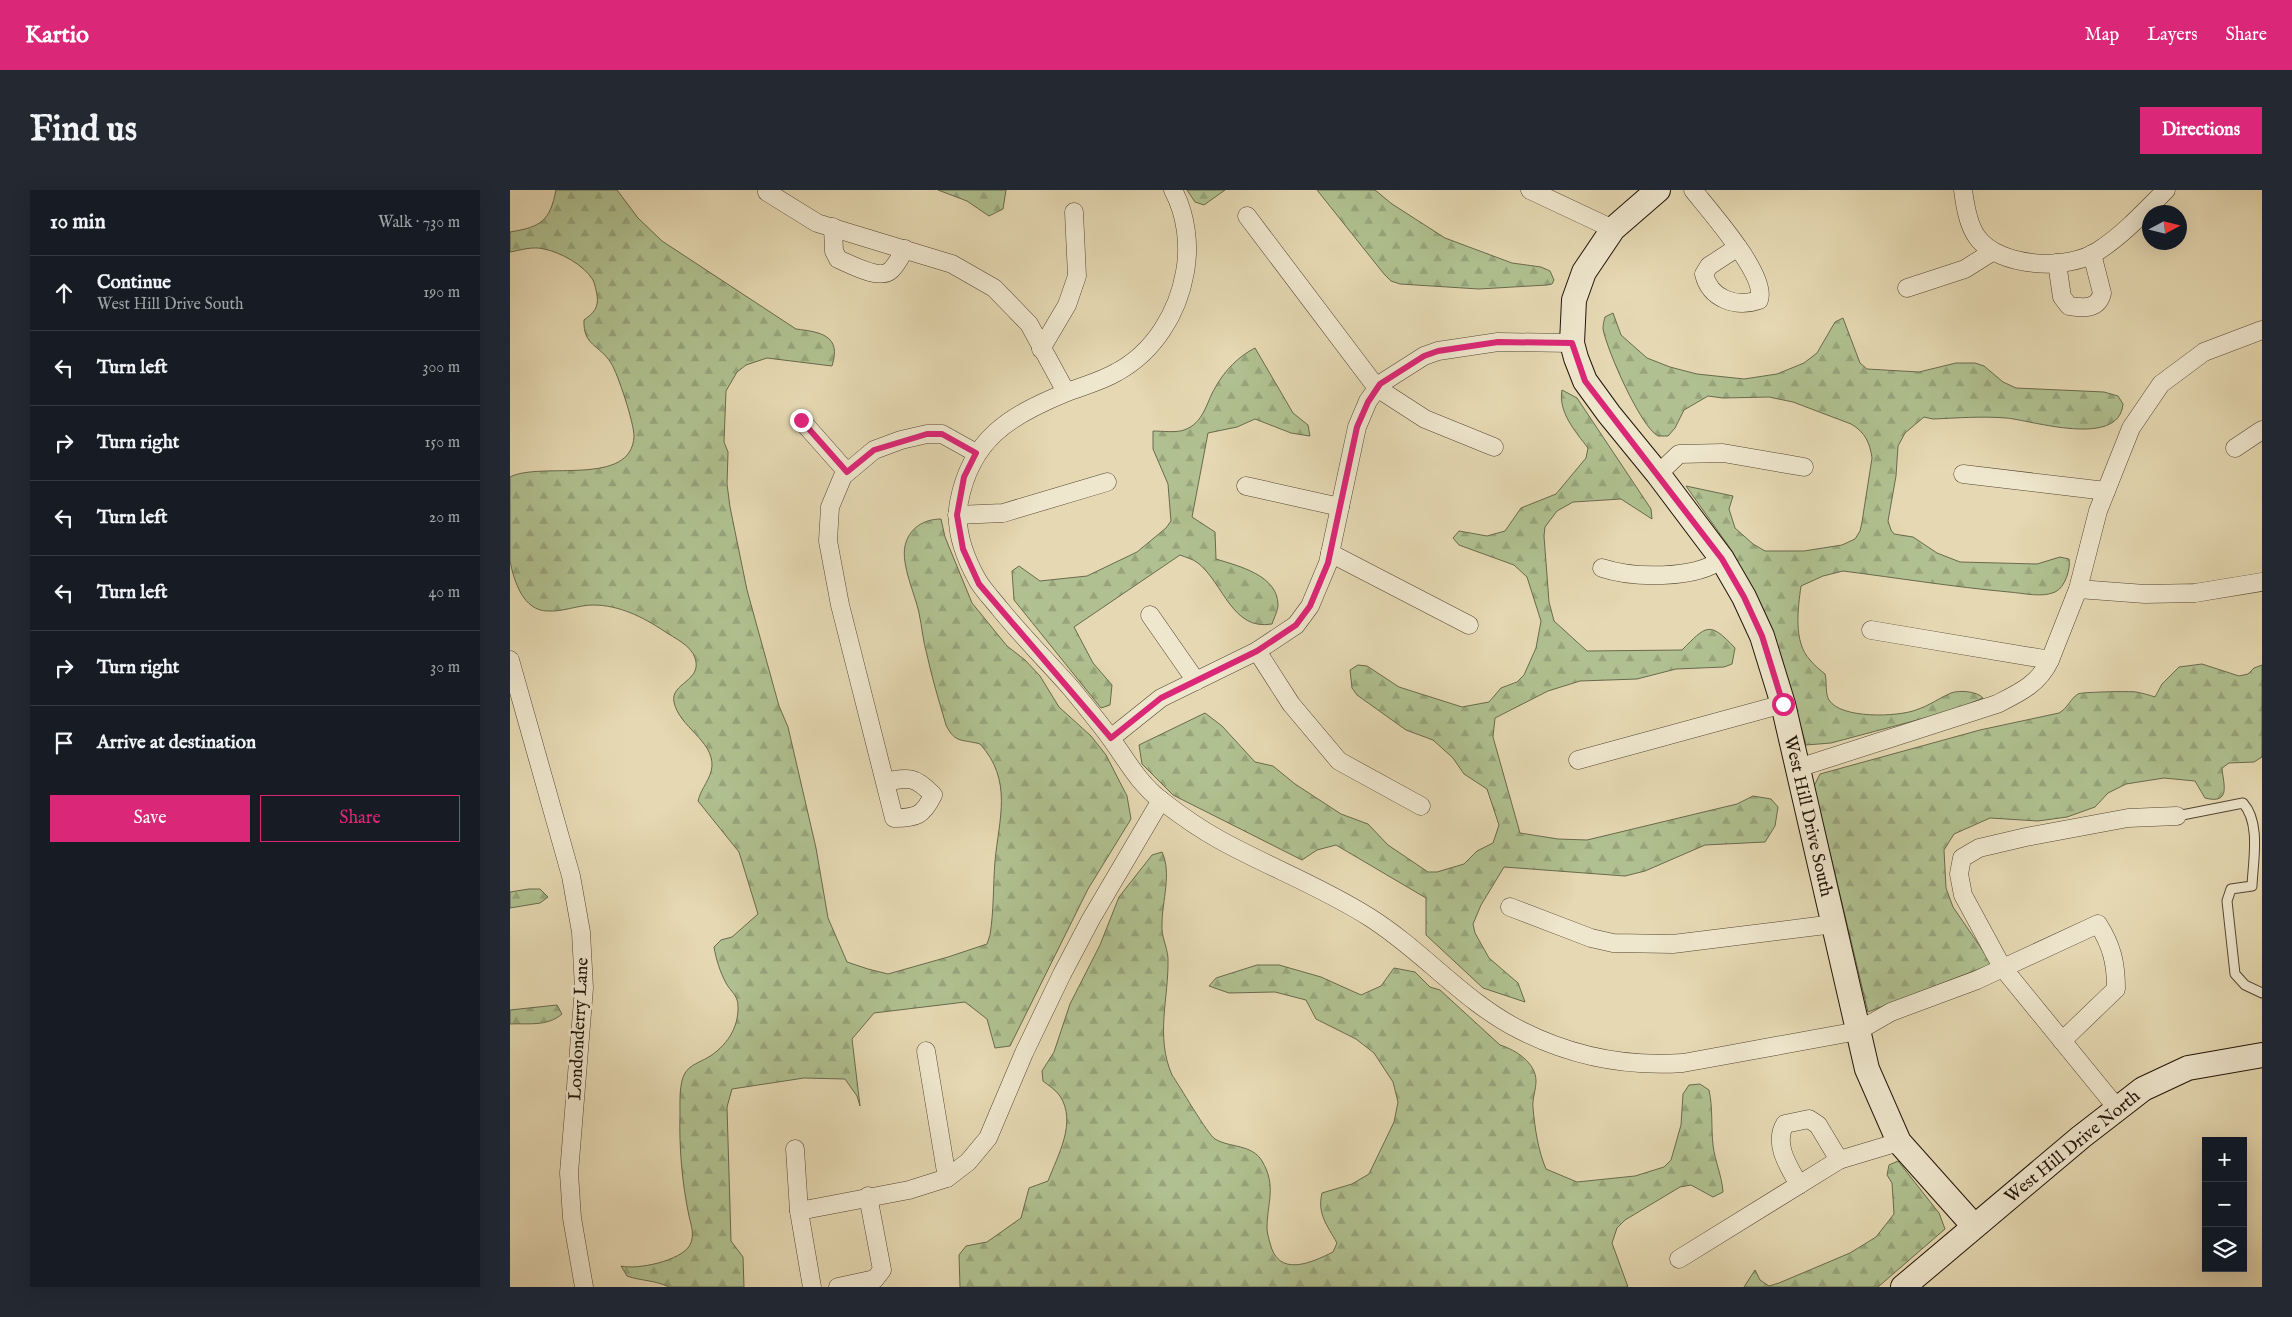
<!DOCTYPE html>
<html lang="en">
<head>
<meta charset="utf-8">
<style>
	body { margin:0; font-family:"IM FELL English",serif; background:#242831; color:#f1f3f6 }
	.controls { position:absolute; right:15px; bottom:15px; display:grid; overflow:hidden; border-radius:0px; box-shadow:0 5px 20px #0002 }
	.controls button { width:45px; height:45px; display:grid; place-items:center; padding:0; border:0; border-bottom:1px solid #363941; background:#171b24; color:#f1f3f6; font:25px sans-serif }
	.compass { position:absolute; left:1632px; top:15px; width:45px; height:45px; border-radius:50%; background:#171b24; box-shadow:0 5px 20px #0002; rotate:83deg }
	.stop { position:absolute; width:15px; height:15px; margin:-11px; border:4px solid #db2777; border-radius:50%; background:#fff }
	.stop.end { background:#db2777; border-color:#fff; box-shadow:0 1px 5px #0008 }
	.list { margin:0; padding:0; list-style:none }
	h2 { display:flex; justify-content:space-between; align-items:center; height:65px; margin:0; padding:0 20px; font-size:21px }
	h2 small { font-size:16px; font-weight:400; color:#9ea1a6 }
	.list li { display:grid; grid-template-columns:32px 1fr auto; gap:15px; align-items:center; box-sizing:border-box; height:75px; padding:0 20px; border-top:1px solid #363941 }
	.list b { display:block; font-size:19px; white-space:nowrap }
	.list p { margin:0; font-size:16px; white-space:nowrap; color:#9ea1a6 }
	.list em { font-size:16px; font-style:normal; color:#9ea1a6 }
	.actions { display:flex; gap:10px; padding:15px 20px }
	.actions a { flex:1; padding:11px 0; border:1px solid #db2777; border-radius:0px; text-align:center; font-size:18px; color:#db2777 }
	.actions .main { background:#db2777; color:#fff }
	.icon { flex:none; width:28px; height:28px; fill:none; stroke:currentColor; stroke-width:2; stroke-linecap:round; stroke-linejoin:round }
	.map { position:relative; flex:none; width:1752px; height:1097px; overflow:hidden; border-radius:0px }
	header { display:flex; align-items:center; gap:30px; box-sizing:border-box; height:70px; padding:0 25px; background:#db2777; color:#fff }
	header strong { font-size:24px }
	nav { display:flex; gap:28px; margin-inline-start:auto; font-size:18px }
	.intro { display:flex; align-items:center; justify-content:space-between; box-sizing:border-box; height:120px; padding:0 30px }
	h1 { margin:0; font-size:35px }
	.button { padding:12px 22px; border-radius:0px; background:#db2777; color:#fff; font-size:18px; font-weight:700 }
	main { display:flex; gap:30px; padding:0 30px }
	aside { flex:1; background:#171b24; border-radius:0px; box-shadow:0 5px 20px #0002 }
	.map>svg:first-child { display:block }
	.forest { fill:url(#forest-firs); stroke:#696a4c }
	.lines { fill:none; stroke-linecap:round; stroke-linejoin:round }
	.lane-casing { stroke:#534532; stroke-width:11 }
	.street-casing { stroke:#534532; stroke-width:19 }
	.secondary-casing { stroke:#221408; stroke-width:26 }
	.lane { stroke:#eee6cd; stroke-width:9 }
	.street { stroke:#eee6cd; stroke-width:18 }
	.secondary { stroke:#eee6cd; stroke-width:24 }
	.route { stroke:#db2777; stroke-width:6 }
	.labels { text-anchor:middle; stroke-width:5; stroke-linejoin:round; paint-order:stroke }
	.street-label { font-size:18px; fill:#221408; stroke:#eee6cd }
</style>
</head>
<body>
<header>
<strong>Kartio</strong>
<nav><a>Map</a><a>Layers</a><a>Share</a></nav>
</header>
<div class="intro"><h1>Find us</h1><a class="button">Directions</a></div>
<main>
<aside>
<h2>10 min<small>Walk · 730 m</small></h2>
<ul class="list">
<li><svg class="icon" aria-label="ahead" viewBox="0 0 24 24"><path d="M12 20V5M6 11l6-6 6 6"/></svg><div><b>Continue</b><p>West Hill Drive South</p></div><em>190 m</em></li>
<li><svg class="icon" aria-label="left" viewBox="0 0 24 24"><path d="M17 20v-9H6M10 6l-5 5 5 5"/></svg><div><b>Turn left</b></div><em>300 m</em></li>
<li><svg class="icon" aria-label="right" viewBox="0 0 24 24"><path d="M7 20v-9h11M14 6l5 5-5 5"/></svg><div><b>Turn right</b></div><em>150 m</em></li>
<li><svg class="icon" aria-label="left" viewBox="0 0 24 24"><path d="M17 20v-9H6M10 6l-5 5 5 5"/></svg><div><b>Turn left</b></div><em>20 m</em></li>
<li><svg class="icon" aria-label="left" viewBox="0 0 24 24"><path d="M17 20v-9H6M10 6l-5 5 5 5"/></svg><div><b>Turn left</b></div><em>40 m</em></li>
<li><svg class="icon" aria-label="right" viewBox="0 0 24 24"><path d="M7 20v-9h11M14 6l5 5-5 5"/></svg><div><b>Turn right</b></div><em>30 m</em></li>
<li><svg class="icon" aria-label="arrive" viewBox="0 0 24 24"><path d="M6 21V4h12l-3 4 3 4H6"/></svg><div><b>Arrive at destination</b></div></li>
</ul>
<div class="actions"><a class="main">Save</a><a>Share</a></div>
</aside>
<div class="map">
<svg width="1752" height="1097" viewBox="0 0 1752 1097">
	<defs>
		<pattern id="forest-firs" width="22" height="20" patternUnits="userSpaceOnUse" patternTransform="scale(1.25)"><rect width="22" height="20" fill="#b0c090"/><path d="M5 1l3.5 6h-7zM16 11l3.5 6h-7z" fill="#97a47b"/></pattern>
	</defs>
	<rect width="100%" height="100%" fill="#e5d8b2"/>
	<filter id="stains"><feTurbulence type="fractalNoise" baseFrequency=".004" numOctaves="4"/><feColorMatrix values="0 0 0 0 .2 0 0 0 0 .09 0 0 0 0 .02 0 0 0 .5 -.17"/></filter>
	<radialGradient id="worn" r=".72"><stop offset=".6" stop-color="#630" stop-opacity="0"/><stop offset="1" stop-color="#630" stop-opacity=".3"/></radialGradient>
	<g class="forest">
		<path d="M46,0h61l21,28 24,23 134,88c24,3 46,6 36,37l-65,-8 -21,7 -9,7 -11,19 -2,51 4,10 -1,32 3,23 17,83 32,116 9,21 28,121 12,70 19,44 21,7 20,5 60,-17 39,-13 3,-9c4,-25 3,-49 5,-74 4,-42 18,-81 -15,-117 -17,-5 -25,0 -34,-19 -7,-24 -14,-47 -19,-70 -4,-14 -5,-28 -8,-42 -4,-19 -18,-48 -14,-67 4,-18 19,-27 36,-27l4,18 27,66 35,43 18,14 15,16 19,31 32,29 15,19 21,41 4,23 -43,70 -78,157 -15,2 -8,-29 -22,-17 -91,11 -22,26 8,67 -3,-10 -12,-17 -41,-1 -72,11 -5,18 4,134 12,16 1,30h-75c-14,-7 -28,-6 -42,-11l-6,-10c16,4 60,-5 69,-21 5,-10 1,-20 -1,-29 -7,-33 -10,-69 -9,-102 0,-12 -1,-31 5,-41 5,-8 15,-11 22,-15 19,-11 32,-30 31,-52 0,-11 -8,-15 -12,-23 -6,-11 -10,-24 -12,-36l7,-7 11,-3 26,-23 -19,-62 -41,-51c3,-13 13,-22 14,-35 1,-26 -33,-39 -38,-64 -4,-19 29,-21 21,-44 -4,-13 -21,-20 -31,-27 -21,-14 -45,-26 -71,-26 -15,0 -30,7 -45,6 -25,0 -34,-30 -38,-50 0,-9 0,-18 0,-27 0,-19 0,-38 0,-57 31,-16 122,11 124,-41 0,-13 -16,-62 -23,-73 -12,-19 -28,-17 -27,-43 10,-7 15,-13 13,-25 -1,-5 -2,-11 -4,-15 -9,-15 -33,-28 -49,-31 -11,-3 -23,1 -34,3v-20c31,-5 40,-11 46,-42z"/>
		<path d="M428,0h68l-3,19 -14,7 -22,-15z"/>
		<path d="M677,0h38l-21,15 -9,-3z"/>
		<path d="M807,0h58l17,14 53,34 67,25 29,4 9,4 4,9 -2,4 -5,1 -68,4 -79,-5 -9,-3 -7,-7z"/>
		<path d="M1103,123l8,22 26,23 23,9 27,7 47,5 33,-5 27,-11 13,-10 18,-31 8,-4 17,45 7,6 52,3 37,-9h19l9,3 19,16 13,6 88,4 14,4 5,8c-4,45 -92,16 -117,14 -24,-2 -49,0 -73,1l-9,-2 -19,16 -7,13 -2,30 -8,45 3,9 3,4 19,3 24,16 23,9 77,2 23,-7 9,2c2,9 -4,29 -14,33 -13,6 -32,1 -46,0 -55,-5 -111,-14 -166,-21l-20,5 -22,10c-3,22 -8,56 9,74 4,5 10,10 15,14 2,7 0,20 4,26 12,19 68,17 87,10 13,-4 23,-12 35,-17 8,-3 26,-2 32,5l-32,13 -120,32 -25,2 -30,-105 -44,-89 -46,-65 47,10 -4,13 6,19 18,16 12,7h39l38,-6 13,-6 5,-8 2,-9 10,-64c-2,-15 -7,-26 -21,-34l-58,-22 -24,-5 -46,1 -15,-2 -24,14 -9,18 -7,8h-10c-18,-10 -51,-86 -55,-107 0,-5 1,-8 2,-12z"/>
		<path d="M745,158l38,65 15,12 2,11 -19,-3 -36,-14 -18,8 -29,6 -16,84 23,15 1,27c22,7 62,16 62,46 0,5 -4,13 -6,19 -40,7 -48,-40 -74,-61 -5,-4 -13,-6 -18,-8l-106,72 19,36 19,22 -2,20 -9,3 -87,-108 -2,-29 7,-5 21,15 47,-5 50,-24 29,-24 5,-7 -3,-37 -15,-35v-18c9,0 23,2 31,-1 20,-7 22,-27 31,-42 9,-17 24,-32 40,-40z"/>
		<path d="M1052,200l15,8 74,111 1,10 -31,-20 -48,3 -16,9 -12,16 -1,9 5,66 5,19 33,30 95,-1c24,-24 27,-30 53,-2l-3,16 -8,3 -48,2 -39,10 -57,2 -32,10 -53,27 -2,19 27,96 38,6 29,1 150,-36 16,-8 18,3 7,8 -3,19 -10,16 -60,3 -60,26 -20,5 -121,-9 -23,38 -8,19 2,9 14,25 29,25 7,19 -42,-14 -57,-53v-37l-90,-53 -19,5 -15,10 -129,-65 -31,-31 -3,-19 66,-32 17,13 33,36 18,4 22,18 46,30 27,10 20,21 40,27h9l27,-8 13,-13 16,-8 6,-18 -12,-36 -23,-15 -11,-16 -20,-18 -27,-10 -49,-35 -5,-7 -2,-18 8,-5 9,1 32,21 63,20 27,-5 12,-14 16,-6 7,-7 12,-27 5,-27 -14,-44 -13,-12 -55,-20 -6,-7 6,-7 28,5 18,-5 16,-23 35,-14 30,-36 2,-10c-13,-17 -30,-36 -26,-58z"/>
		<path d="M1692,474l37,12 9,-2 6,-6 8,-3v92l-8,5 -25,1 -7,5c1,15 10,37 -17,30l-10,-17 -31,-3 -38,6 -18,9 -13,14 -28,10 -29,4 -48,-3 -36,16 -10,16 2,38 7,19 39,57 -124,48 -54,-226 6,-12 160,-44 79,-17c9,-5 11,-14 19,-19 2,-2 52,-3 58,-2 6,1 13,3 19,5l7,-13 17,-17z"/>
		<path d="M652,662c10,21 0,49 0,72 -1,12 5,22 6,34 1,40 -13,78 4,117 7,10 36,60 43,64 15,9 37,5 47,22 15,25 5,42 5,67 0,5 2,11 3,15 8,35 41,20 63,9l4,-9c-10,-18 -20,-29 -15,-50l30,-9 17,-10 25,-52 4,-20 -5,-20 -19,-29 -18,-14 -40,-20 -10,-19 -31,-8 -46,1 -20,-7 7,-8 41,-13h22l42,12 40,18 20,-9 13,-18 21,4 15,15 10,3 60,55c16,5 36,18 36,36 0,9 -4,18 -3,27 2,21 5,42 13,61l31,13 58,-6 29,-9 7,-7 10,-35 2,-31 6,-9 11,-1 9,6c4,18 2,37 4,55 2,17 9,31 10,47l-10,5 -22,-12 -11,2 -55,33 -8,8 -5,15 16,44h-668l-1,-32 7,-9 21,-4 34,-24 8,-30 19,-7c10,-26 29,-59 12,-85 -4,-6 -12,-11 -17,-15l-1,-10 12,-19 16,-48 30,-59 19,-48 33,-42z"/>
		<path d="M19,699h11l8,8 -8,6 -30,5v-16z"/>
		<path d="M47,815l5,9c-15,13 -34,9 -52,10v-14z"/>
		<path d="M1388,971l41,52 6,16 -67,58h-134l11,-17 5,10 9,6 10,-3 71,-30 26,-16 18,-23 -2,-31 -5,-8 2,-10z"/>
	</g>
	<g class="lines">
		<g class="lane-casing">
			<path id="lane" d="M1667,626l66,-13c18,20 10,58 9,83l-21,3 -4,12 8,73 10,11 17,8"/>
		</g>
		<g class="street-casing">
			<g id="street">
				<path d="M663,0c13,24 17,55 12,82 -7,41 -31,80 -68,100 -17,10 -35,14 -52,21 -56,23 -94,46 -106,109 -5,27 6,56 19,79 6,10 15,19 22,28 22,27 47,52 70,78 13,16 27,33 39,49 17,23 29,47 53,65 18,14 38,28 58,39 49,27 102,47 149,77 53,33 95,85 151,113 51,26 106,37 163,33l175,-32 33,-19 86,-32 121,-56c14,22 18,39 18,65l-54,52"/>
				<path d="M1020,0l83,39"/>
				<path d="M1183,0c16,20 75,86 66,110 -23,8 -49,-1 -55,-26l5,-8 29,-19"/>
				<path d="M1453,0c2,15 5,35 14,47 22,31 91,34 121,14 25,-16 47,-40 68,-61"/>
				<path d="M257,2l50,31 135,41 42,24 35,36 37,68"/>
				<path d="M737,26l130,172 48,31 69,28"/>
				<path d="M323,37l1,24 4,8c12,5 42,22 53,11 6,-6 10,-14 14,-21"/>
				<path d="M1547,73l5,34 7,9c14,2 29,4 33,-13l-10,-39"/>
				<path d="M1397,98l58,-19 27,-17"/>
				<path d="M531,159l26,-44 10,-29 -3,-64"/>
				<path d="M291,230l46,52"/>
				<path d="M1725,258l27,-18"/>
				<path d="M1148,284l21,-20 44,-1 81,14"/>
				<path d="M1453,284l143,17"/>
				<path d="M736,296l94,21"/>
				<path d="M447,325l46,-2 104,-31"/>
				<path d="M820,363l139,72"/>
				<path d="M1092,378c30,10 93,12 120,-9"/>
				<path d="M1568,399l67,5 50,-1 67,-11"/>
				<path d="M640,425l46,66"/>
				<path d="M1361,440l179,30"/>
				<path d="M747,461l34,53 48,57 82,45"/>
				<path d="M0,470l61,216 10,56 3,56 -15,185 3,45 12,69"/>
				<path d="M601,548l50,-40 96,-47 39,-26 14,-19 18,-43 29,-136 11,-26 12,-17 44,-28 14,-5 60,-9 74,1"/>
				<path d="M1068,570l205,-56"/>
				<path d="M1288,578l199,-64c22,-11 42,-20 53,-44l28,-71 20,-78 33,-83 30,-44 43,-32 58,-22"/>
				<path d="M375,592c24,-5 30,-6 48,13 -10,21 -17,23 -39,23l-54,-213 -12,-64 2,-34 13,-31 31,-26 27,-10 26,-6h15l34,19"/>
				<path d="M1000,717l81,31 22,5 60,1 161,-20"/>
				<path d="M416,861l21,127"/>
				<path d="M1607,918l-115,-141 -39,-72 -4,-21 3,-16 17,-10 47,-11 102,-19 49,-2"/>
				<path d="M285,959l4,62 13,76"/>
				<path d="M1289,995c-10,-18 -26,-41 -14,-61l24,-5 9,6 21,35"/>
				<path d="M289,1021l110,-21 38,-12 21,-16 20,-24 36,-85 38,-79 29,-55 70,-119"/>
				<path d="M1169,1069l160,-99 60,-18"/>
				<path d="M328,1097l37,-8 7,-9 -14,-74"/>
			</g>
		</g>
		<g class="secondary-casing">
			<g id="secondary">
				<path d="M1148,0l-45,39 -29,43 -10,28 -2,43 4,15 9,23 24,33 49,60 64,85 22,38 18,39 21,68 84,365 32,73 75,84"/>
				<path d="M1393,1097l178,-150 62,-48 45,-21 74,-13"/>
			</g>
		</g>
		<use href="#lane" class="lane"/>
		<use href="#street" class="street"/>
		<use href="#secondary" class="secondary"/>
	</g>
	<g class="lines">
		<path class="route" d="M291,230l46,52 27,-22 53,-16h15l34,19 -12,24 -7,38 6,34 16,35 132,154 50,-40 96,-47 39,-26 14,-19 18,-43 29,-136 11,-25 12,-18 44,-28 14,-5 60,-9 74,1 13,38 137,178 22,38 18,39 21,68"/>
	</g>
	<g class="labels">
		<g class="street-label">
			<text transform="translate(1299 626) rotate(77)" y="6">West Hill Drive South</text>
			<text transform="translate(68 839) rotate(-87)" y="6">Londonderry Lane</text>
			<text transform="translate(1562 956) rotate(-39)" y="6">West Hill Drive North</text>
		</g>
	</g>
	<rect width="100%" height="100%" filter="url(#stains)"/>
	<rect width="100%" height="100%" fill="url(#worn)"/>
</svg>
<div class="controls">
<button>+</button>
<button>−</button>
<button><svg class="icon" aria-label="layers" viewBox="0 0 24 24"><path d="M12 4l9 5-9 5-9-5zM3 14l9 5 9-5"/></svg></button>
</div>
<svg class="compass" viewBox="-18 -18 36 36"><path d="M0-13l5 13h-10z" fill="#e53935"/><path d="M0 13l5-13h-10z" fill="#9ea1a6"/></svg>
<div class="stop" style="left:1273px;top:514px"></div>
<div class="stop end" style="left:291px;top:230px"></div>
</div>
</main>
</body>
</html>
